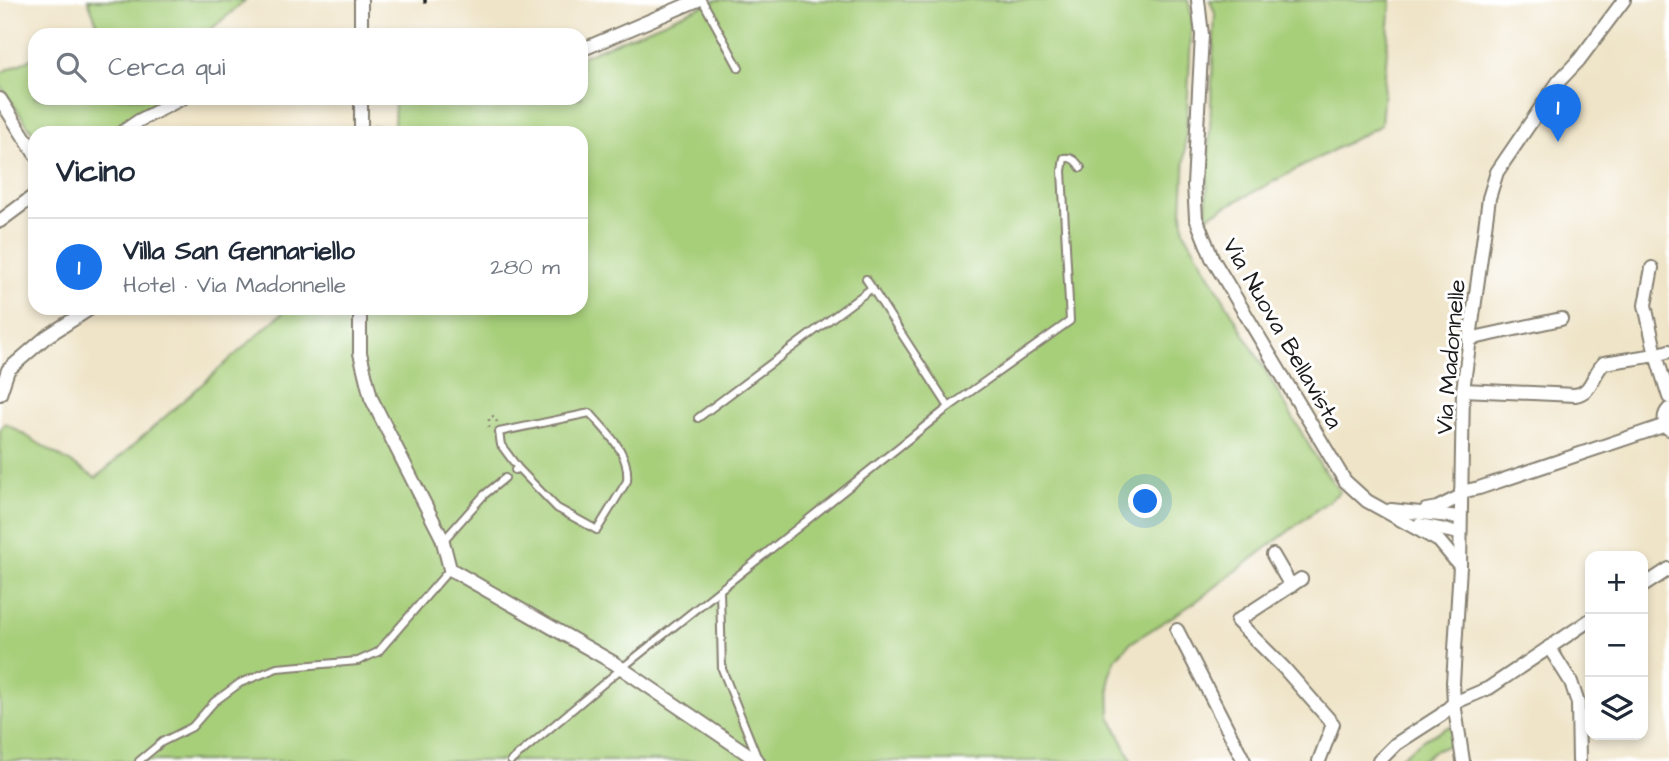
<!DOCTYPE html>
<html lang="it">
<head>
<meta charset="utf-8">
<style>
	body { margin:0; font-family:"Architects Daughter",sans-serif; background:#f6f6f7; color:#1f2937 }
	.controls { position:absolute; right:21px; bottom:21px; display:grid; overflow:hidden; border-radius:14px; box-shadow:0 4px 10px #0003 }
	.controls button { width:63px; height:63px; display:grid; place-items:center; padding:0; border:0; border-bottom:2px solid #e0e1e3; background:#fff; color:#1f2937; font:35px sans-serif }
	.you { position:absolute; left:1146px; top:502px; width:24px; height:24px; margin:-18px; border:5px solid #fff; border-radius:50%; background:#1a73e8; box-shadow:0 0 0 10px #1a73e833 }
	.badge { display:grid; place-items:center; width:46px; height:46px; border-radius:50%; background:#1a73e8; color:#fff; font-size:23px; font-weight:700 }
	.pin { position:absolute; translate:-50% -58px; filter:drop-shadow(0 2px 4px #0008) }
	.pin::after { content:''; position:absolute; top:37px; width:24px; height:21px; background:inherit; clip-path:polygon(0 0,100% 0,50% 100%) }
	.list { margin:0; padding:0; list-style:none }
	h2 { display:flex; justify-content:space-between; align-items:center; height:91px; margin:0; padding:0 28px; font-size:30px }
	h2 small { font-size:23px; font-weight:400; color:#747a83 }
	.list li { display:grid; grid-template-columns:46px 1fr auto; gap:21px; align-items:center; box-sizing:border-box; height:98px; padding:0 28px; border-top:2px solid #e0e1e3 }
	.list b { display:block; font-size:26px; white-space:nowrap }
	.list p { margin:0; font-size:23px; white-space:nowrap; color:#747a83 }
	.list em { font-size:23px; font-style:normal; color:#747a83 }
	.icon { flex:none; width:38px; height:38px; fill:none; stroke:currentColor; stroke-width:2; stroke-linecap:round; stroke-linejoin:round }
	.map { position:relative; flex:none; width:1669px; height:761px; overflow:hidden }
	.search { position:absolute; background:#fff; box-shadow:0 4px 10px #0003; left:28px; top:28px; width:560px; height:77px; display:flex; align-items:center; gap:18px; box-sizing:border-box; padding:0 24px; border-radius:21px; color:#747a83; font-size:26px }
	.panel { position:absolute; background:#fff; box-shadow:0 4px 10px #0003; left:28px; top:126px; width:560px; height:189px; border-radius:21px }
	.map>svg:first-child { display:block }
	.green { fill:#a7cf7a; stroke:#62764b; stroke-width:2 }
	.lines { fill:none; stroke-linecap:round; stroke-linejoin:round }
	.service-casing { stroke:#868072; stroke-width:10 }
	.minor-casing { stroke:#868072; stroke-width:16 }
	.path { stroke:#868072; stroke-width:2.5; stroke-dasharray:2 5; stroke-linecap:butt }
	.service { stroke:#fff; stroke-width:6 }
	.minor { stroke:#fff; stroke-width:12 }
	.rail { stroke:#1c1c1c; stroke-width:3.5 }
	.labels { text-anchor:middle; stroke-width:6; stroke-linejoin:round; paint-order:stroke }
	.street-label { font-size:24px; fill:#1c1c1c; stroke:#fff }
</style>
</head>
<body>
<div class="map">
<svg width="1669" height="761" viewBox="0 0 1669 761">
	<rect width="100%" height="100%" fill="#fff"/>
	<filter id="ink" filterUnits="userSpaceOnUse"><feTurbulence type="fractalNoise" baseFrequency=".0143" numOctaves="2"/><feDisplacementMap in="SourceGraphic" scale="14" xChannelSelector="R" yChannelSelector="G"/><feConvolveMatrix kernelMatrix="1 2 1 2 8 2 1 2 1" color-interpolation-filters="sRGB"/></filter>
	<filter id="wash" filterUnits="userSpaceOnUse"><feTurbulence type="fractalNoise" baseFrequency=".00686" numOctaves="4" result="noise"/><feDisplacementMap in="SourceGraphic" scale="28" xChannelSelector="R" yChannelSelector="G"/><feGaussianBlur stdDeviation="1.57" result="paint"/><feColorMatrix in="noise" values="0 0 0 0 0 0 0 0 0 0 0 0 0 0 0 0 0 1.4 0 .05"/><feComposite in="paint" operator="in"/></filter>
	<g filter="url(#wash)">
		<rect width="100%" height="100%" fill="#efe4c8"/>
		<g class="green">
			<path d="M88,0h158l-42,35h-118l13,-6z"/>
			<path d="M716,0h472l4,17 -10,195 2,19 137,235 19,26 -146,111 -65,41 -13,14 -7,19 1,39 22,45h-1132v-331l5,-7 91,55 192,-170h293v-175h-208v-7l21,1 1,-26 21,-3h165v-41z"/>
			<path d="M1210,0h181l-10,125 -175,92 9,-204z"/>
			<path d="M35,57v41h122l-6,11 -35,24h-81v3l-35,-51v-12z"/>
			<path d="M1450,726l5,17 -21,8 -13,10h-25l27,-21z"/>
		</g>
	</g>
	<g filter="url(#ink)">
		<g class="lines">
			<g class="service-casing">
				<g id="service">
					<path d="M702,0l37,68"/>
					<path d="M866,279l83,128"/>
					<path d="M698,418l174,-130"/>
					<path d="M515,470l3,-2 39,40 40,22 30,-49c3,-29 -20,-48 -37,-68l-91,19 2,13 17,23"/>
					<path d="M443,541l41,-46 21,-17"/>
					<path d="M720,590l2,79 36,90"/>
					<path d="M139,761l23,-19 30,-15 22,-25 26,-19 37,-15 81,-7 20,-9 72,-83"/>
					<path d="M511,761l111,-93 327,-261 121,-86 -8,-150 2,-13c9,-1 12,3 17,10"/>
				</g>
			</g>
			<g class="minor-casing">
				<g id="minor">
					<path d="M361,0v35"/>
					<path d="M1198,0l4,35 -8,150 2,33 16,40 133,223 22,20 72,40 21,25"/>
					<path d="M581,50l117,-50"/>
					<path d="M0,99l35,55"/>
					<path d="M121,133l19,-13 43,-22"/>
					<path d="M361,133v-35"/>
					<path d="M0,221l35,-26"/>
					<path d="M1652,268l-7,37 11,50 13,42"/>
					<path d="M360,308v45l11,45 71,140 8,31 164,94 144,98"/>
					<path d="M1469,339l92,-20"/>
					<path d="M1463,390l112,5c18,-3 17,-21 29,-32l52,-8 13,-4"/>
					<path d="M0,394l8,-24 38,-33 45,-29"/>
					<path d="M1669,409c-6,6 -6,13 0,20"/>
					<path d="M1461,492l18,-4 187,-63"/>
					<path d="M1391,510l69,7"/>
					<path d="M1426,510l11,-2 24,-12"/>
					<path d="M1419,525l41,8"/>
					<path d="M1273,555l18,31"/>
					<path d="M1301,579l-64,42 47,47 49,56 -14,37"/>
					<path d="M1643,586l26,-17"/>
					<path d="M1177,630l67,131"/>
					<path d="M1549,647l22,35 7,21 1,58"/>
					<path d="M1379,761l17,-17 45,-29 13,-12 35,-15 101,-68"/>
					<path d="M1463,761l-9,-58 -1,-20 7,-117 3,-176 26,-192 8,-26 62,-91 20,-21 45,-60"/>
				</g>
			</g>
			<path class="path" d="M489,428v-11l5,-1 3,6"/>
			<use href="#service" class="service"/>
			<use href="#minor" class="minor"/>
			<path class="rail" d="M425,0v2"/>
		</g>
	</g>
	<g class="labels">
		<g class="street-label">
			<text transform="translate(1283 333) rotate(60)" y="8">Via Nuova Bellavista</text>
			<text transform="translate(1450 357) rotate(-85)" y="8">Via Madonnelle</text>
		</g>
	</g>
</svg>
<div class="controls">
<button>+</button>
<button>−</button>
<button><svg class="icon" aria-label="layers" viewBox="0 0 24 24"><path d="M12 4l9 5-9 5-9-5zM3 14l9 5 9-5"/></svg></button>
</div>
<div class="you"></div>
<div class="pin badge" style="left:1558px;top:142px">1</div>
<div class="search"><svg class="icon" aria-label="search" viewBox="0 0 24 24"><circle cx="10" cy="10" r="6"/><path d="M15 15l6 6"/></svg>Cerca qui</div>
<section class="panel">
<h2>Vicino<small></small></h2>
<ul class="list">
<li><span class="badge">1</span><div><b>Villa San Gennariello</b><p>Hotel · Via Madonnelle</p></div><em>280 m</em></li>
</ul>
</section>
</div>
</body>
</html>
